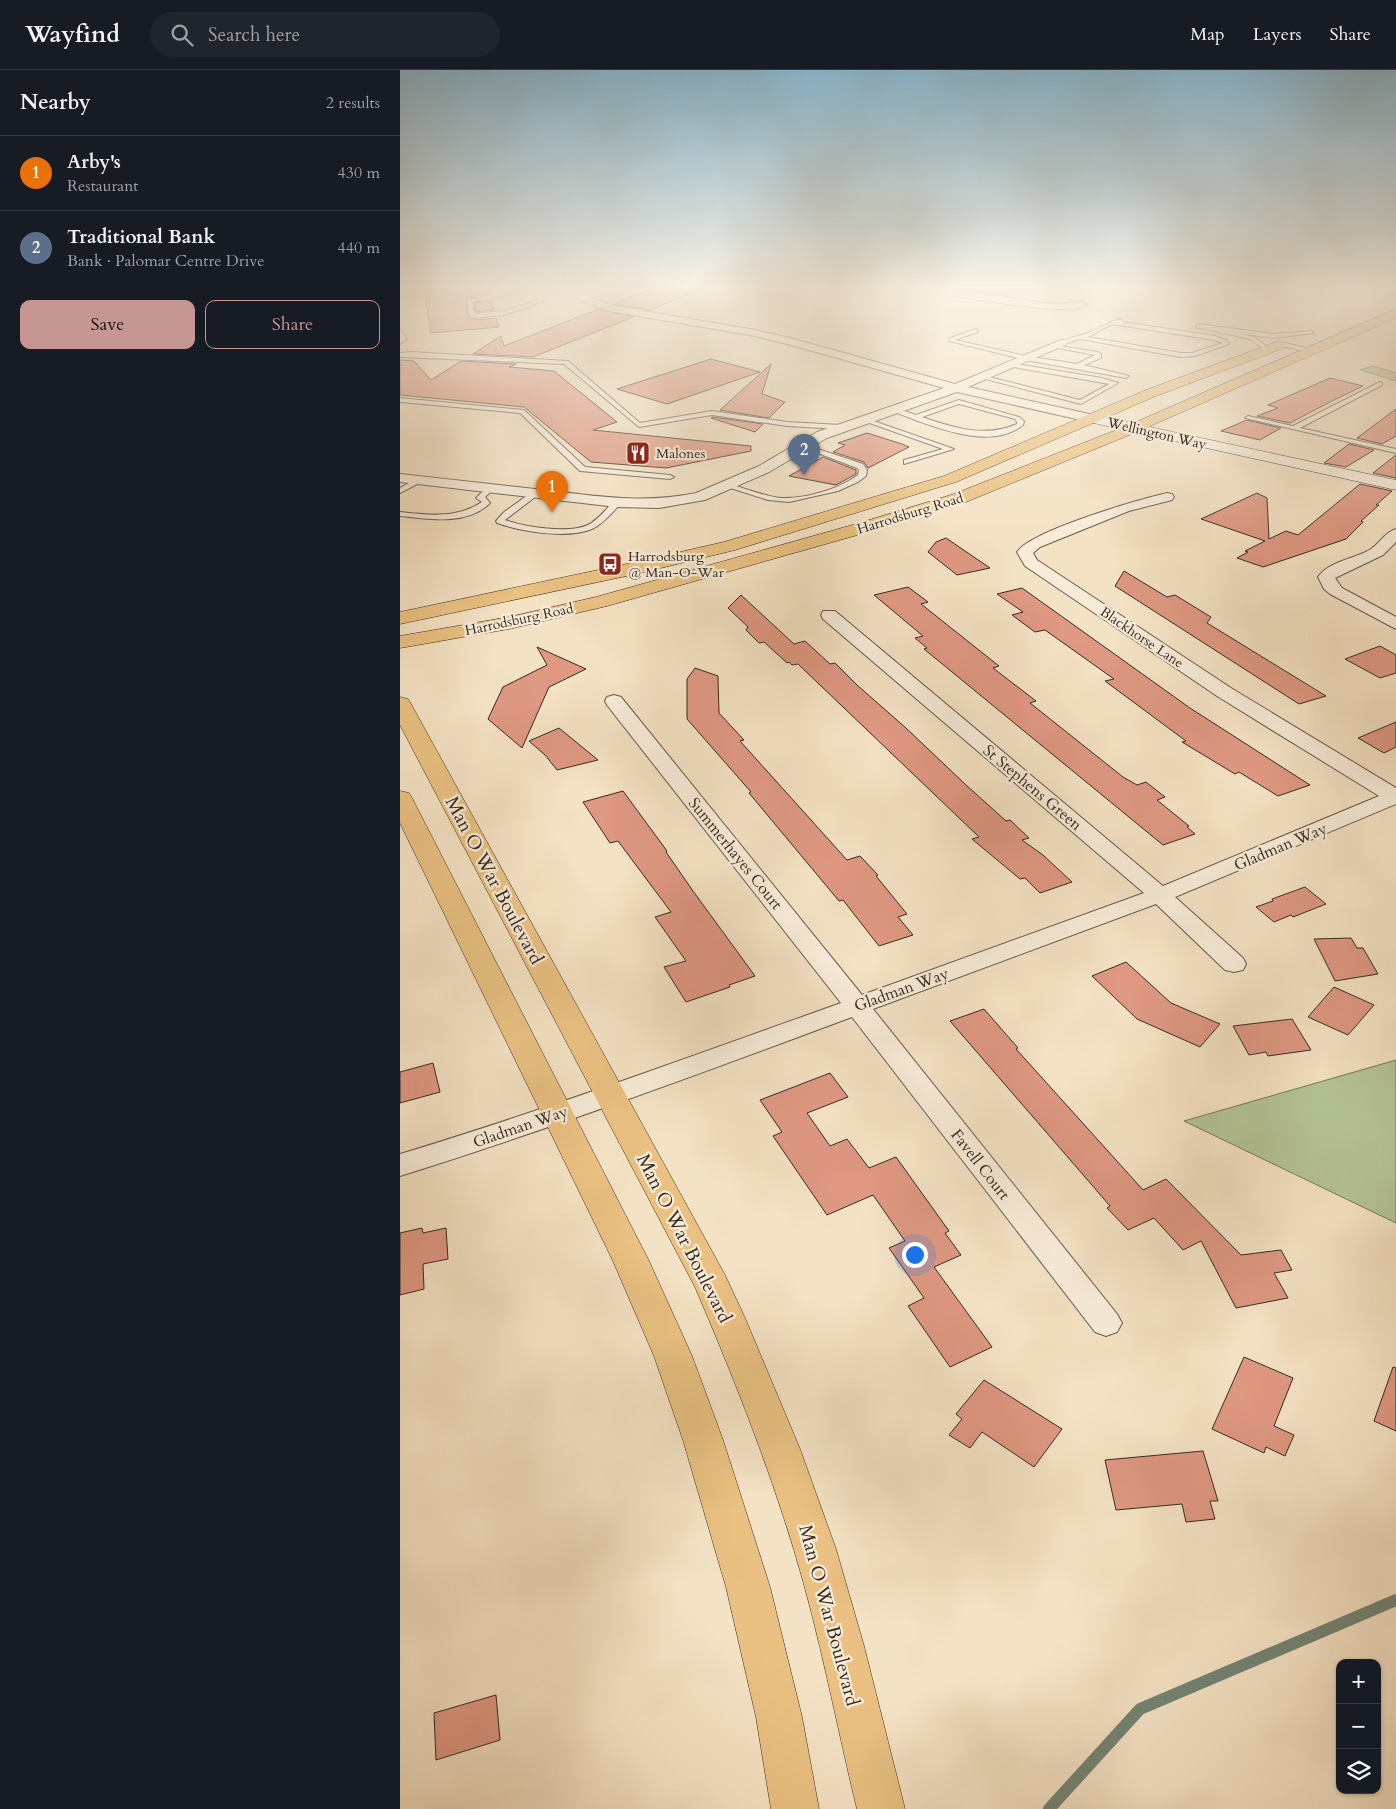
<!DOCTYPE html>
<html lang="en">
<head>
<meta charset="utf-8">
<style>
	body { margin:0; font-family:Cardo,serif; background:#20242c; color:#f1f3f6 }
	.controls { position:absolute; right:15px; bottom:15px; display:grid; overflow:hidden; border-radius:10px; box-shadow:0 1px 4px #0004 }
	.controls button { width:45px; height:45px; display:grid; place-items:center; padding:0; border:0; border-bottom:1px solid #363941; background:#171b24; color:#f1f3f6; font:25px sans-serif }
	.you { position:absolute; left:514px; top:1184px; width:18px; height:18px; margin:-12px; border:4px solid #fff; border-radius:50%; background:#1a73e8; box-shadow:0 0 0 8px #1a73e833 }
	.badge { display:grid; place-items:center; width:32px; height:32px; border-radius:50%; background:#c59692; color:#fff; font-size:16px; font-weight:700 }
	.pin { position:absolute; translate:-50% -41px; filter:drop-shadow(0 1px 2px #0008) }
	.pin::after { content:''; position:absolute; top:26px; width:18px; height:15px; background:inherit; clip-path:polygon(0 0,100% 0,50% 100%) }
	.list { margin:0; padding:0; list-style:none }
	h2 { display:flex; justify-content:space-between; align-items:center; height:65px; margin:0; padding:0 20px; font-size:21px }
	h2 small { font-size:16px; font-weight:400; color:#9ea1a6 }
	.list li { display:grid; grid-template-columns:32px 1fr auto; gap:15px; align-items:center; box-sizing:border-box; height:75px; padding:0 20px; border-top:1px solid #363941 }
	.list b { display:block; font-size:19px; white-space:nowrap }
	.list p { margin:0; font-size:16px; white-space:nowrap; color:#9ea1a6 }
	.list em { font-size:16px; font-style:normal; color:#9ea1a6 }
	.actions { display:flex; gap:10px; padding:15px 20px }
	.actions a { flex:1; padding:11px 0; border:1px solid #c59692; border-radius:10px; text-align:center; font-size:18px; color:#c59692 }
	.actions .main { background:#c59692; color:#111 }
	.icon { flex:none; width:28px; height:28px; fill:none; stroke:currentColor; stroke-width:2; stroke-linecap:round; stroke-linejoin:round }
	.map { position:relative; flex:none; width:996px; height:1739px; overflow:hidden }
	header { display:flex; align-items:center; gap:30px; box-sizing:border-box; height:70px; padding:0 25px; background:#171b24; border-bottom:1px solid #363941 }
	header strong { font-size:24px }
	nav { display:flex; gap:28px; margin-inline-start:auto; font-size:18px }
	.search { width:350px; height:45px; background:#20242c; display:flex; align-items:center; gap:12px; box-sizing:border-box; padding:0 18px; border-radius:28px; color:#9ea1a6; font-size:19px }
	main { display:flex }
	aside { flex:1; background:#171b24 }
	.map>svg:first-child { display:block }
	.green { fill:#b5c499; stroke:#75785c }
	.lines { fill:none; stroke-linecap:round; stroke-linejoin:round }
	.stream { stroke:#738475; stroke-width:12 }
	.building { fill:#df9882; stroke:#352b1f }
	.lane-casing { stroke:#655948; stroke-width:2 }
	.street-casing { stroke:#655948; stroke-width:2 }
	.secondary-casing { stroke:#352b1f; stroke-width:1 }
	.primary-casing { stroke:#352b1f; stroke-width:1 }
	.lane { fill:#f8ecd9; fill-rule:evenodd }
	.street { fill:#f8ecd9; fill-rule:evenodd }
	.secondary { fill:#f8ecd9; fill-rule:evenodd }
	.primary { fill:#eac182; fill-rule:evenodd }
	.labels { text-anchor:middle; stroke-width:4.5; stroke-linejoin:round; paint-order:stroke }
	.far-street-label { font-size:14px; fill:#352b1f; stroke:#f8ecd9 }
	.far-poi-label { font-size:14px; fill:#352b1f; stroke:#f8ecd9; text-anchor:start }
	.street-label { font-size:16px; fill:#352b1f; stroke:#f8ecd9 }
	.near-street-label { font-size:19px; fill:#352b1f; stroke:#f8ecd9 }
</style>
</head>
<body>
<header>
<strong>Wayfind</strong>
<div class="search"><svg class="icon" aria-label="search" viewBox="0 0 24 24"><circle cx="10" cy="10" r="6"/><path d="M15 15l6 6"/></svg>Search here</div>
<nav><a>Map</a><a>Layers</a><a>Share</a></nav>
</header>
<main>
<aside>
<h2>Nearby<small>2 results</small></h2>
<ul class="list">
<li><span class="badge" style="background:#e8710a">1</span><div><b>Arby's</b><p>Restaurant</p></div><em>430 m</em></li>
<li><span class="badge" style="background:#5c6f8a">2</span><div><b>Traditional Bank</b><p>Bank · Palomar Centre Drive</p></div><em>440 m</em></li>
</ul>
<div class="actions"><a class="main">Save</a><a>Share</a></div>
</aside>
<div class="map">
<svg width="996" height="1739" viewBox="0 0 996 1739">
	<rect width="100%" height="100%" fill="#f4e2c4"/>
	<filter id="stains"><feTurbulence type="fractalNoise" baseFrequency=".004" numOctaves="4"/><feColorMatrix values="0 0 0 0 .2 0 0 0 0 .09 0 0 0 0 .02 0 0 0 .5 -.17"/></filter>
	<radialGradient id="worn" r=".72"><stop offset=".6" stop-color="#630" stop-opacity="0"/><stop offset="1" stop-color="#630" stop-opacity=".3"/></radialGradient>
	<g class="green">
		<path d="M973,296l23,7v8l-36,-11z"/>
		<path d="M996,990v163l-212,-102z"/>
	</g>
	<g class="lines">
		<path class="stream" d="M649,1739l91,-100 256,-109"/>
	</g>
	<g class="building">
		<path d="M24,219h65l1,4 -25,6 3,17 5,4 23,-2 3,9 -68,6z"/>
		<path d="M251,219h49v1l-50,20 -36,-6z"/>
		<path d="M91,230l3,10 -18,2 -2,-9z"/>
		<path d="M199,239l34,8 -100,40 -60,-3 28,-18 3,10z"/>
		<path d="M311,289l49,13 -93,32 -50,-15z"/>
		<path d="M0,290l14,1 17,19 30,-19 55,3 -7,3 45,4 63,51 -24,8 158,16v5l-85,17 -75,-6 -67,-55 -124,-12z"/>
		<path d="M371,294l-9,30 23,8 -16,16 -49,-8z"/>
		<path d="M930,308l33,8 -33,16 -40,21 -33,-7 21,-8 -10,-3z"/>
		<path d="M996,339v27l-14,8 -25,-6z"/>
		<path d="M313,347l50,7 -8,8 -44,-14z"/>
		<path d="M847,350l34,8 -21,12 -39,-9z"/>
		<path d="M467,363l35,11 7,3 -41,21 -4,-6 -31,-10 12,-7 -7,-2z"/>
		<path d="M949,374l25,6 -28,17 -22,-4z"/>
		<path d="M996,385v23l-23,-5z"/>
		<path d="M423,387l33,13v4l-20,11 -47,-9z"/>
		<path d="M960,414l32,7 -16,14h3l-18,16 2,1 -17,17 -83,28 -26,-9 11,-6 -3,-1 20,-10 -64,-22 56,-26 10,5 2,41 17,-8 12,4z"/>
		<path d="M546,468l44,30 -33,7 -29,-23 8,-10z"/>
		<path d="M724,501l43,26 8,-2 36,22 -4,6 119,73 -27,8 -184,-118z"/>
		<path d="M508,517l20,15 -7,2 78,62 -6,2 43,33 -6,2 93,74 14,8 9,-3 19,15 -8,3 32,26 -2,1 8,7 -32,11 -239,-196 3,-1 -12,-10 8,-2 -49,-41z"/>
		<path d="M622,518l168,120 120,77 -32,11 -39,-24 -4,2 -53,-32 4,-1 -81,-60 9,-2 -69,-49 -10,2 -23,-17 11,-3 -26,-18z"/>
		<path d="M341,525l53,49 11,-3 25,23 5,-1 22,22 49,43 59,56 41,37 4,-1 19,18 -7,2 21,15 29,27 -32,11 -15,-15 -5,1 -48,-40 7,-2 -181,-173 -6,1 -3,-3 -2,1 -23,-21 -5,1 -13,-13 2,-3 -20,-19z"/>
		<path d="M980,576l16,9v18l-16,5 -35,-19z"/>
		<path d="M137,577l49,22 -37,18 -27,61 -34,-29 15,-32 44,-22z"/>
		<path d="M295,598l23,8 1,37 25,27 -4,1 107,119 13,-4 18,19 -2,1 31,38 -9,3 15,18 -34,11 -36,-46 -4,1 -90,-108 2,-1 -64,-73v-40z"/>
		<path d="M996,652v25l-12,6 -26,-15z"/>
		<path d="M159,658l39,32 -41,10 -12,-15 -16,-14z"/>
		<path d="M223,721l44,60 -1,1 27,39 62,85 -26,9 1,2 -44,15 -22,-35 22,-6 -31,-44 16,-5 -53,-71 -8,2 -27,-41z"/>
		<path d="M905,817l21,17 -33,13 -2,-2 -17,7 -18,-15 17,-6 -1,-2z"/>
		<path d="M951,868l6,10h6l15,26 -43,7 -21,-42z"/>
		<path d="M726,892l45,41 49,21 -20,23 -63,-28 -45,-43z"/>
		<path d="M934,917l40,18 -26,30 -40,-18z"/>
		<path d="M584,939l34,39 -2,1 127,141 23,-11 75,76 40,-5 11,20 -18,3 14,25 -52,10 -35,-67 -18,9 -29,-32 -26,12 -21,-22 3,-2 -160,-185z"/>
		<path d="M892,949l19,31 -43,6 -2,-4 -17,3 -16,-29z"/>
		<path d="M33,993l7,29 -40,11v-31z"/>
		<path d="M430,1003l18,24 -41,16 23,33 17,-7 22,29 27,-11 53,74 -4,2 16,22 -27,12 58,80 -42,20 -42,-61 16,-8 -35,-50 16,-7 -32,-46 -46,20 -54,-79 9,-4 -22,-32z"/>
		<path d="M22,1158l1,5 23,-5 2,31 -25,5 1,25 -24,6v-62z"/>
		<path d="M844,1287l49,21 -19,48 20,9 -9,21 -19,-9 -2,6 -52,-24z"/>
		<path d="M993,1297l3,1v63l-22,-10z"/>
		<path d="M584,1310l78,49 -28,38 -52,-35 -12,16 -21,-13 13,-16 -6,-5z"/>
		<path d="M803,1381l15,50h-8l5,18 -29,3 -4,-18 -66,6 -11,-50z"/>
		<path d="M96,1625l4,45 -64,20 -2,-47z"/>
	</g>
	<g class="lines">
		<g class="lane-casing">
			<g id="lane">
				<path d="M121,219h12l-61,13 3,12 28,-3 35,-11 -5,-11h6l5,12 -40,14 -31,3 -3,-2 -3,-16z"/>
				<path d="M721,249l2,3 92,14 11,4 3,4 -34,12 -14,1 -101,-18 -19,6 -3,-2c10,-6 19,-6 30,-10 12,-4 19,-11 33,-14zM712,254l102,16 9,3 -31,10h-11l-93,-16z"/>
				<path d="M798,254l76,10 37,-3 3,2 -40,5 -38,-5 18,4 15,11 -2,3 -17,-12 -54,-12z"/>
				<path d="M576,259l2,3 -23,8 71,16 51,8 18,-9 -42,-8v-2l45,7 3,2v4l-17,7 45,11 -3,2 -100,-18 -77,-19 1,-3z"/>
				<path d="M0,260l7,9 -7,5z"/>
				<path d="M881,272l29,7 1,1 -3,2 -29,-7z"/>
				<path d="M11,282l157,9 72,62 72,-12 75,11 54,3 3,2 -3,2 -54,-3 -75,-11 -73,12 -75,-63 -164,-7v-4z"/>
				<path d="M610,293l92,15 16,5 -37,21 -103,-27 3,-2 99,25 29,-16 -101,-18z"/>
				<path d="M980,312l2,1v2l-82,43 96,21v4l-151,-35 3,-2 45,10z"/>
				<path d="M0,328l124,12 61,57 85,8 4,2 -4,2 -90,-8 -60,-58 -120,-11z"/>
				<path d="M559,330l60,17 5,4 -1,4c-29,23 -74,7 -105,-4 -9,-4 -21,-7 -28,-12l3,-2 23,8zM559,334l56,15 2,3v2c-32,14 -63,4 -95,-7z"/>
				<path d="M461,348h4l89,31 -50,15v-4l39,-11 -82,-29z"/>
				<path d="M402,375h4l57,19 4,6 -1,6 -8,6 -20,9 -49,11 -21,-2 -44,-14 4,-2c17,4 35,12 53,14 24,1 58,-9 77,-23l1,-5 -2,-2 -55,-21z"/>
				<path d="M16,409l7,2 -23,12v-5z"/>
				<path d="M88,416l7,2 -10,9 5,6c-23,23 -61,16 -90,13v-4c29,3 56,7 82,-10l-6,-4z"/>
				<path d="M132,422l7,2 -34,26c20,7 63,14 83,5 10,-5 18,-16 26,-24l7,2c-8,9 -18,21 -29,26 -25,10 -69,3 -95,-6l-1,-2 8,-9z"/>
			</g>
		</g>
		<g class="street-casing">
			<g id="street">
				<path d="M166,219h12l11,8 26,9 140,24 39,9 161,45 106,-44 4,1 2,2 -2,2 -97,42 126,28 6,4 -6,4 -137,-31 -130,46 -58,34 -64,28 -46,8 -42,-1 -217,-25v-8c48,5 96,11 144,16 52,6 100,14 152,3l63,-27 58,-34 127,-44 -153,-43 -36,-9 -146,-25 -28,-10z"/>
				<path d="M526,219c43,0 85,10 128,15 9,1 26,-6 33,1 -14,13 -131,-9 -156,-13z"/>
				<path d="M767,423l5,1 2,3 -2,3 -43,11 -89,36 -7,6 4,7 194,128 165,100v16l-221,93 68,61 3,6 -3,6 -9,2 -9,-2 -69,-66 -283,105 244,305 5,9 -5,9 -11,4 -11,-4 -243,-315c-150,56 -299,111 -452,159v-22c149,-45 295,-99 441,-151l-234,-298 -2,-4 2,-4 7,-2 7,2 241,298 282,-102 -321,-274 -2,-4 2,-4h12l328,275 216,-90 -162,-100 -192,-130 -8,-14c15,-22 121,-52 150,-59z"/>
				<path d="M996,459v13l-13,13 -48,23 7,10 54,29v12l-66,-35 -6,-5 -6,-12c11,-16 37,-18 53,-28 9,-6 14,-17 25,-20z"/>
			</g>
		</g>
		<g class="secondary-casing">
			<path id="secondary" d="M694,345l302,65v10l-307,-68 -2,-3 2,-3z"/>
		</g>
		<g class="primary-casing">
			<g id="primary">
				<path d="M996,239v9l-257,113 -173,71 -98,30 -261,74 -98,23 -109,19v-12l109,-19 87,-20 260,-73 98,-30 175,-69z"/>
				<path d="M879,271l5,1 2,3 -2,3 -128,48 -200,86 -221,68 -99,24 -236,50v-12l236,-50 88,-20 220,-66 202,-86z"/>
				<path d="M0,627l8,2 3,5 314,571 20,43 55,131 36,100 28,97 41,163h-48c-21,-86 -37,-174 -63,-259 -27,-89 -62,-177 -99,-263l-295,-562z"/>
				<path d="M0,721l9,2 3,5 237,463 43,95 31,84 47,147 32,130 17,92h-48l-15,-92 -30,-130 -43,-147 -29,-84 -41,-95 -213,-438z"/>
			</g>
		</g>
		<use href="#lane" class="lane"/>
		<use href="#street" class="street"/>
		<use href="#secondary" class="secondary"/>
		<use href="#primary" class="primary"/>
	</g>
	<linearGradient id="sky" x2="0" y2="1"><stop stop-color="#8ab8d1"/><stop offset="0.47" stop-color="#faf2e4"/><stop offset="1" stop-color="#faf2e4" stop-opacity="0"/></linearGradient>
	<rect width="996" height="463" fill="url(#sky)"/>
	<defs>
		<g id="restaurant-square" transform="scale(1.25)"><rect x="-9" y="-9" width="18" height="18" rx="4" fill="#8f2418" stroke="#f8ecd9"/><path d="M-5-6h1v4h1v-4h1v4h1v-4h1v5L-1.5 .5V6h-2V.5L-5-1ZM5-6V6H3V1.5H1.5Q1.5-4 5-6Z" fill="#fff"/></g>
		<g id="bus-square" transform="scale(1.25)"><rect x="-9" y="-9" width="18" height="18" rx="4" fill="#8f2418" stroke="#f8ecd9"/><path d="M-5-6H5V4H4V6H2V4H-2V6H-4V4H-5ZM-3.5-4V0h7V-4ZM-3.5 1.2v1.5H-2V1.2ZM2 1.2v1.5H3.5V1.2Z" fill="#fff"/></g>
	</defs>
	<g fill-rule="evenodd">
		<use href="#restaurant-square" x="238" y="383"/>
		<use href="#bus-square" x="210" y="494"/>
	</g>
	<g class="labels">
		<g class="far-street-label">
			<text transform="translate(757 363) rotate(13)" y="5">Wellington Way</text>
			<text transform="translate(510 443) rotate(-17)" y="5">Harrodsburg Road</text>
			<text transform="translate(119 549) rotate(-12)" y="5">Harrodsburg Road</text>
			<text transform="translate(742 567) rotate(34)" y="5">Blackhorse Lane</text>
		</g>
		<g class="far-poi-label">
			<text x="256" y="388">Malones</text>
			<text x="228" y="491">Harrodsburg<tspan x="228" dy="16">@ Man-O-War</tspan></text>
		</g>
		<g class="street-label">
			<text transform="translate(633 717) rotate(40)" y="6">St Stephens Green</text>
			<text transform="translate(880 776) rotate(-23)" y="6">Gladman Way</text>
			<text transform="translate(336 783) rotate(51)" y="6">Summerhayes Court</text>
			<text transform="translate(501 919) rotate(-20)" y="6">Gladman Way</text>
			<text transform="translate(120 1056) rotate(-19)" y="6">Gladman Way</text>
			<text transform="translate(581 1094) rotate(52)" y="6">Favell Court</text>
		</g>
		<g class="near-street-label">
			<text transform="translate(95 810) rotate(62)" y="7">Man O War Boulevard</text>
			<text transform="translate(285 1168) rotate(63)" y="7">Man O War Boulevard</text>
			<text transform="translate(430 1545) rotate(75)" y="7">Man O War Boulevard</text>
		</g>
	</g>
	<rect width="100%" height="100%" filter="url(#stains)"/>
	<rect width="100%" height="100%" fill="url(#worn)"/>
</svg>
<div class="controls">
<button>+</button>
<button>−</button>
<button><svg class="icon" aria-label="layers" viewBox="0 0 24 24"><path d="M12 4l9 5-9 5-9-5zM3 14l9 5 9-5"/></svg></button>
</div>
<div class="you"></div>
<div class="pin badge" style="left:152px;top:442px;background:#e8710a">1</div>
<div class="pin badge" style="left:404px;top:405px;background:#5c6f8a">2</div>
</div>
</main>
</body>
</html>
